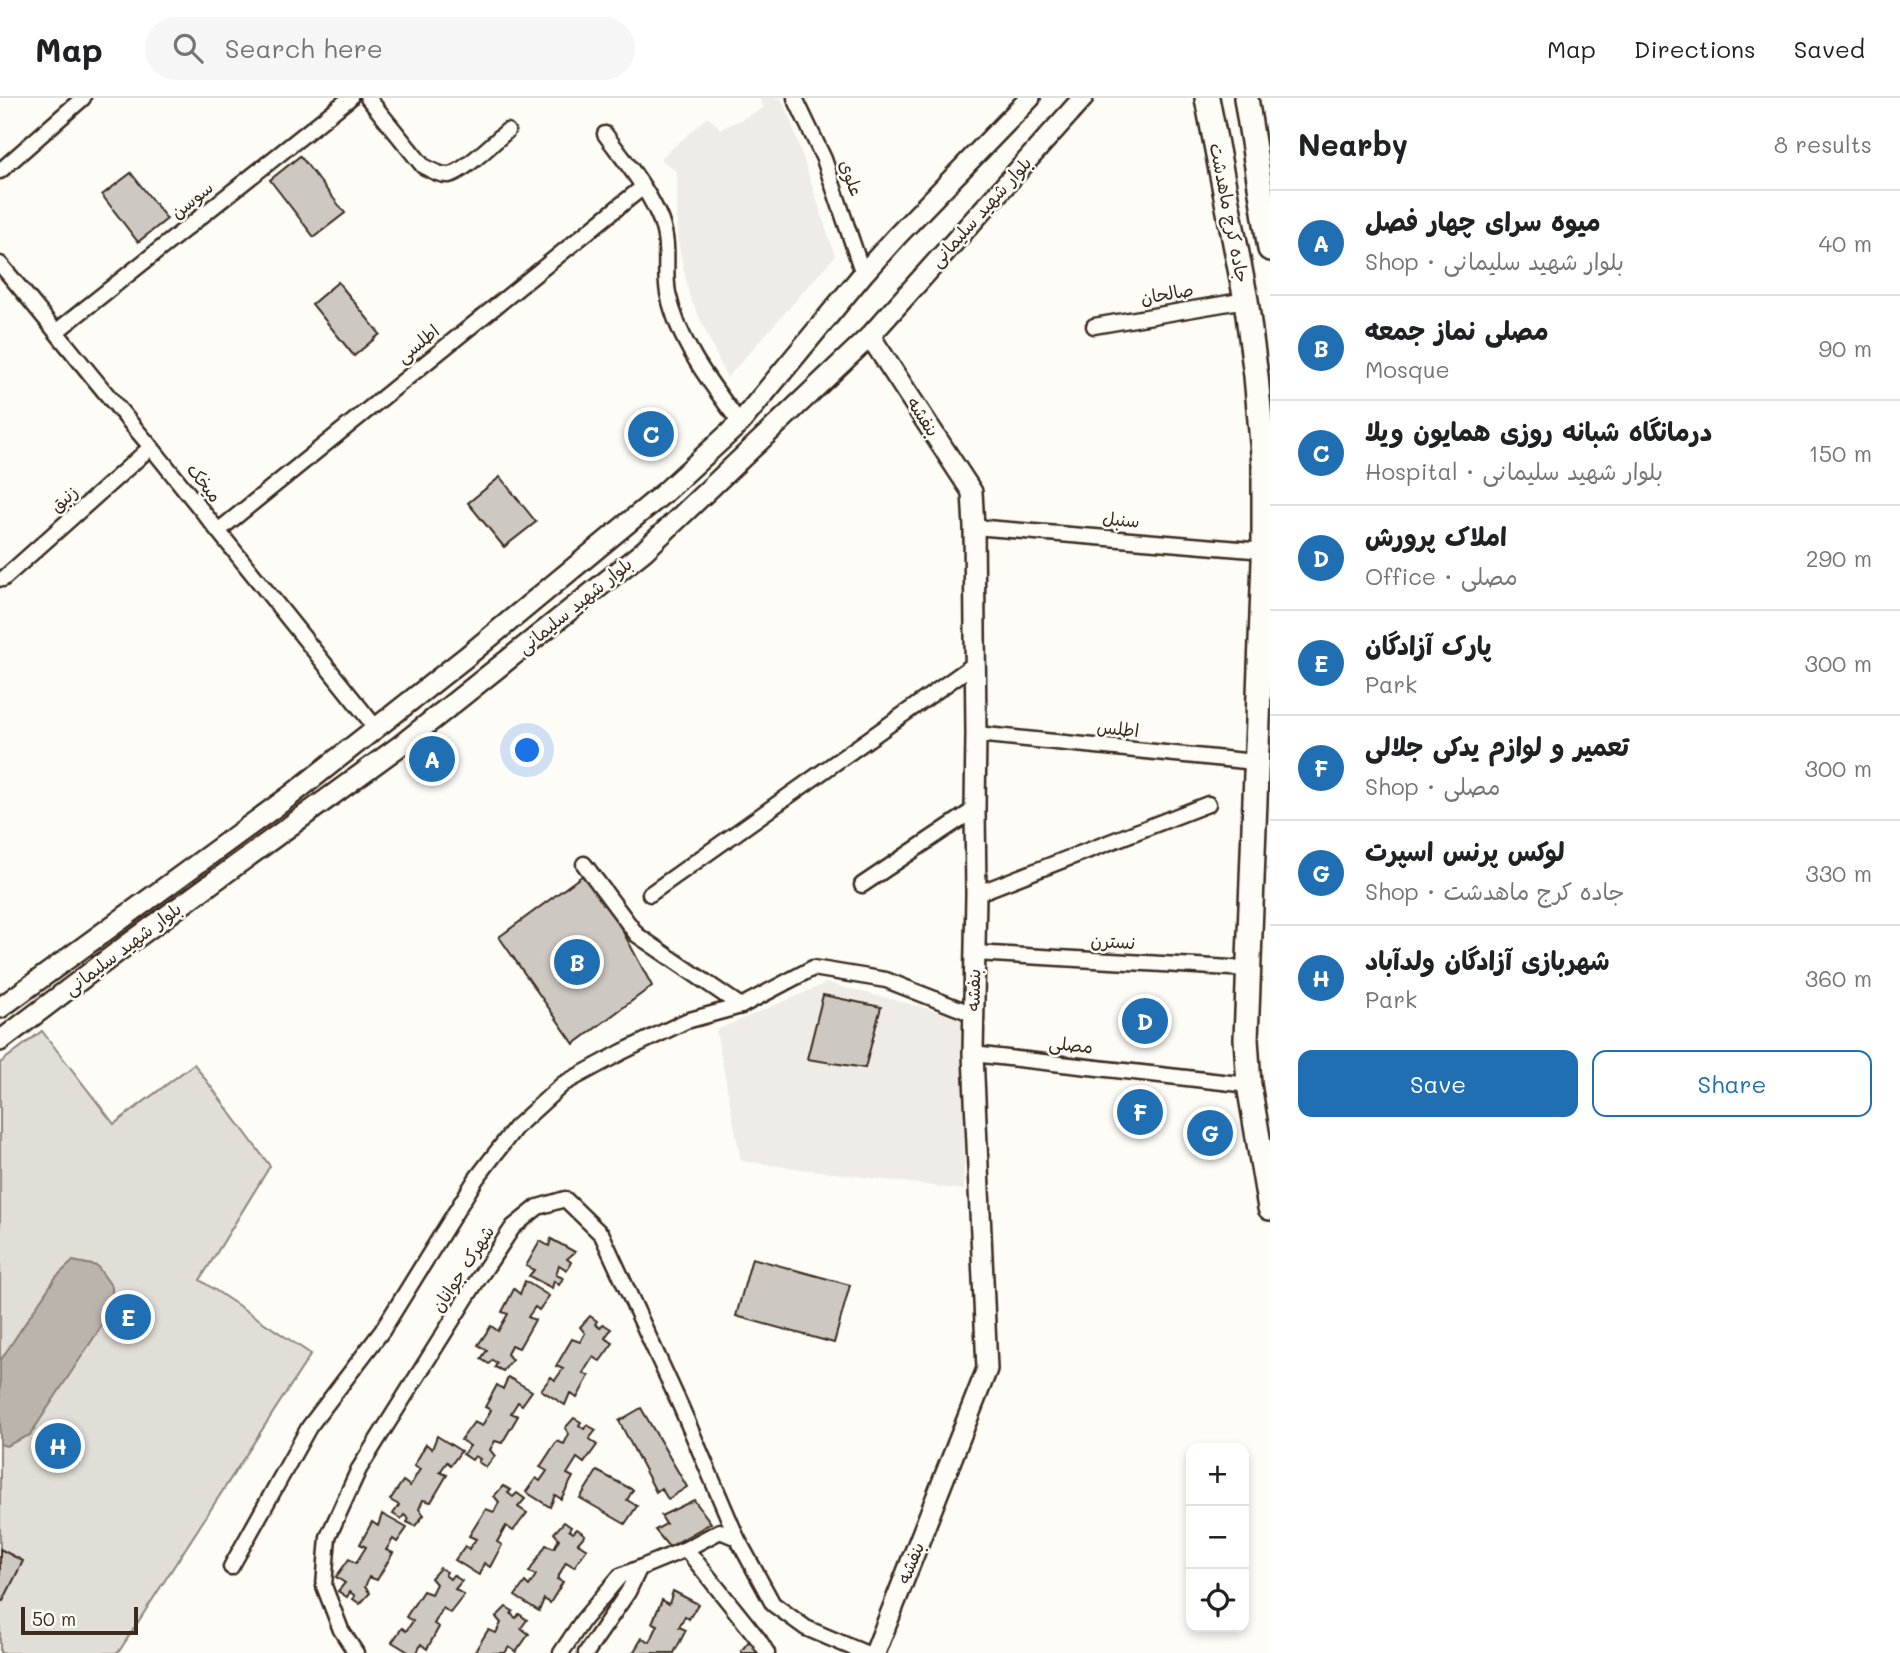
<!DOCTYPE html>
<html lang="en">
<head>
<meta charset="utf-8">
<style>
	body { margin:0; font-family:Mali,"Playpen Sans Arabic",sans-serif; background:#f6f6f6; color:#202124 }
	.controls { position:absolute; right:21px; bottom:21px; display:grid; overflow:hidden; border-radius:14px; box-shadow:0 4px 10px #0003 }
	.controls button { width:63px; height:63px; display:grid; place-items:center; padding:0; border:0; border-bottom:2px solid #e0e0e0; background:#fff; color:#202124; font:35px sans-serif }
	.scale { position:absolute; left:21px; bottom:18px; width:117px; box-sizing:border-box; padding-left:7px; border:4px solid #3b2a1e; border-top:0; font-size:19px; line-height:24px; white-space:nowrap; color:#3b2a1e; -webkit-text-stroke:5px #fdfcf7; paint-order:stroke }
	.you { position:absolute; left:528px; top:653px; width:24px; height:24px; margin:-18px; border:5px solid #fff; border-radius:50%; background:#1a73e8; box-shadow:0 0 0 10px #1a73e833 }
	.badge { display:grid; place-items:center; width:46px; height:46px; border-radius:50%; background:#1f6fb2; color:#fff; font-size:23px; font-weight:700 }
	.pin { position:absolute; translate:-50% -50%; border:4px solid #fff; box-shadow:0 2px 7px #0006 }
	.list { margin:0; padding:0; list-style:none }
	h2 { display:flex; justify-content:space-between; align-items:center; height:91px; margin:0; padding:0 28px; font-size:30px }
	h2 small { font-size:23px; font-weight:400; color:#757577 }
	.list li { display:grid; grid-template-columns:46px 1fr auto; gap:21px; align-items:center; box-sizing:border-box; height:105px; padding:0 28px; border-top:2px solid #e0e0e0 }
	.list b { display:block; font-size:26px; white-space:nowrap }
	.list p { margin:0; font-size:23px; white-space:nowrap; color:#757577 }
	.list em { font-size:23px; font-style:normal; color:#757577 }
	.actions { display:flex; gap:14px; padding:21px 28px }
	.actions a { flex:1; padding:16px 0; border:2px solid #1f6fb2; border-radius:14px; text-align:center; font-size:24px; color:#1f6fb2 }
	.actions .main { background:#1f6fb2; color:#fff }
	.icon { flex:none; width:38px; height:38px; fill:none; stroke:currentColor; stroke-width:2; stroke-linecap:round; stroke-linejoin:round }
	.map { position:relative; flex:none; width:1270px; height:1555px; overflow:hidden }
	header { display:flex; align-items:center; gap:42px; box-sizing:border-box; height:98px; padding:0 35px; background:#fff; border-bottom:2px solid #e0e0e0 }
	header strong { font-size:33px }
	nav { display:flex; gap:38px; margin-inline-start:auto; font-size:24px }
	.search { width:490px; height:63px; background:#f6f6f6; display:flex; align-items:center; gap:18px; box-sizing:border-box; padding:0 24px; border-radius:38px; color:#757577; font-size:26px }
	main { display:flex }
	aside { flex:1; background:#fff }
	.map>svg:first-child { display:block }
	.built { fill:#efece7 }
	.green { fill:#e1ded7; stroke:#8e847a; stroke-width:2 }
	.water { fill:#bbb4ad; stroke:#887d74; stroke-width:2 }
	.building { fill:#cdc8c2; stroke:#3b2a1e; stroke-width:2 }
	.lines { fill:none; stroke-linecap:round; stroke-linejoin:round }
	.street-casing { stroke:#3b2a1e; stroke-width:19 }
	.secondary-casing { stroke:#3b2a1e; stroke-width:24 }
	.primary-casing { stroke:#3b2a1e; stroke-width:28 }
	.street { stroke:#fdfcf7; stroke-width:14 }
	.secondary { stroke:#fdfcf7; stroke-width:19 }
	.primary { stroke:#fdfcf7; stroke-width:23 }
	.labels { text-anchor:middle; stroke-width:5; stroke-linejoin:round; paint-order:stroke }
	.street-label { font-size:18px; fill:#3b2a1e; stroke:#fdfcf7 }
</style>
</head>
<body>
<header>
<strong>Map</strong>
<div class="search"><svg class="icon" aria-label="search" viewBox="0 0 24 24"><circle cx="10" cy="10" r="6"/><path d="M15 15l6 6"/></svg>Search here</div>
<nav><a>Map</a><a>Directions</a><a>Saved</a></nav>
</header>
<main>
<div class="map">
<svg width="1270" height="1555" viewBox="0 0 1270 1555">
	<rect width="100%" height="100%" fill="#fdfcf7"/>
	<filter id="ink" filterUnits="userSpaceOnUse"><feTurbulence type="fractalNoise" baseFrequency=".0143" numOctaves="2"/><feDisplacementMap in="SourceGraphic" scale="14" xChannelSelector="R" yChannelSelector="G"/><feConvolveMatrix kernelMatrix="1 2 1 2 8 2 1 2 1" color-interpolation-filters="sRGB"/></filter>
	<g filter="url(#ink)">
		<g class="built">
			<path d="M759,0h22l8,17 46,141 -108,122 -38,-83 -12,-58v-65l-17,-13 48,-42 13,12 43,-21z"/>
			<path d="M827,885l138,35 -1,172 -223,-29 -25,-131z"/>
		</g>
		<path class="green" d="M42,933l72,93 80,-60 76,102 -70,114 111,74 -193,299h-118v-590z"/>
		<path class="water" d="M73,1163l24,5 15,21v23l-82,125 -24,11 -6,-2v-83l56,-84z"/>
		<g class="building">
			<path d="M300,58l45,57 -31,24 -44,-57z"/>
			<path d="M131,75l36,46 -29,23 -36,-47z"/>
			<path d="M338,184l42,52 -26,22 -42,-52z"/>
			<path d="M500,379l36,45 -32,25 -36,-44z"/>
			<path d="M590,772l62,116 -78,58 -75,-107z"/>
			<path d="M823,897l58,12 -16,61 -58,-9z"/>
			<path d="M551,1141l24,13 -8,7 4,3 -4,8 -8,-5 -3,10 7,3 -4,7 -5,-4 -2,7 -23,-12 5,-6 -8,-4 14,-25 9,5z"/>
			<path d="M752,1160l98,27 -16,58 -98,-27z"/>
			<path d="M525,1183l24,15 -10,14 -4,-3 -7,10 7,3 -16,28 -8,-3 -4,9 5,6 -9,11 -8,-4 2,-4 -5,-3 -3,4 -8,-5 6,-9 -9,-5 13,-19 7,5 10,-17 -6,-2 12,-23 6,5z"/>
			<path d="M590,1218l7,5 -2,3 5,4 3,-4 8,5 -6,9 8,5 -13,18 -7,-4 -10,16 6,3 -12,22 -7,-5 -5,12 -24,-15 10,-13 4,3 8,-11 -7,-3 16,-27 8,3 5,-9 -5,-6z"/>
			<path d="M508,1279l24,14 -10,14 -4,-3 -7,11 7,3 -16,27 -7,-2 -5,9 5,6 -9,11 -8,-5 2,-3 -5,-3 -3,4 -9,-6 7,-8 -9,-6 13,-18 8,4 9,-16 -6,-3 12,-22 6,4z"/>
			<path d="M641,1310l46,79 -19,12 -7,-11 -5,4 -37,-71z"/>
			<path d="M574,1320l7,4 -2,3 5,4 3,-4 9,5 -7,9 8,6 -13,18 -7,-5 -10,16 6,3 -12,22 -6,-4 -5,12 -24,-15 10,-14 4,3 7,-10 -7,-4 17,-26 7,3 5,-10 -4,-6z"/>
			<path d="M437,1338l24,15 -10,14 -4,-3 -7,10 7,3 -16,27 -8,-2 -4,9 5,6 -9,11 -8,-4 2,-3 -5,-4 -3,4 -8,-5 6,-9 -9,-5 13,-19 7,5 10,-17 -6,-3 12,-22 6,5z"/>
			<path d="M597,1373l36,19 -6,10 10,6 -12,18 -45,-26z"/>
			<path d="M503,1388l8,4 -3,3 5,4 4,-4 8,6 -7,8 9,6 -14,18 -7,-5 -9,16 5,3 -12,22 -6,-4 -5,12 -24,-15 10,-14 4,3 7,-10 -7,-3 17,-27 8,3 5,-10 -5,-6z"/>
			<path d="M694,1402l17,23 -42,24 -14,-17 11,-6 -5,-8z"/>
			<path d="M382,1416l25,14 -10,14 -4,-3 -7,11 7,3 -16,27 -8,-3 -4,10 5,6 -10,11 -7,-5 2,-3 -5,-4 -3,5 -9,-6 7,-8 -9,-6 13,-18 7,4 10,-16 -6,-3 12,-22 6,4z"/>
			<path d="M564,1424l7,5 -2,3 4,3 4,-4 8,6 -7,8 9,6 -13,18 -8,-5 -9,17 6,3 -13,21 -6,-4 -5,12 -24,-15 10,-14 4,4 7,-11 -7,-3 17,-27 8,3 5,-9 -5,-6z"/>
			<path d="M0,1451l23,12 -20,40 -3,-1z"/>
			<path d="M440,1470l7,4 -2,3 5,4 3,-4 9,6 -7,8 9,6 -14,18 -7,-5 -9,16 5,3 -12,22 -6,-5 -4,9h-7l-18,-11 10,-14 4,3 7,-10 -7,-4 17,-26 8,3 5,-10 -5,-6z"/>
			<path d="M673,1493l25,13 -9,15 -4,-3 -6,11 7,3 -12,23h-41l9,-15 8,4 8,-17 -6,-2 10,-23 7,4z"/>
			<path d="M506,1509l7,4 -2,3 5,4 3,-4 8,6 -6,8 8,6 -13,18 -7,-5 -4,6h-31l14,-23 8,3 5,-10 -5,-6z"/>
			<path d="M750,1542l7,5 -2,3 5,4 11,1h-29l-1,-2z"/>
		</g>
		<g class="lines">
			<g class="street-casing">
				<g id="street">
					<path d="M368,0l55,68c8,4 18,10 26,9 14,-2 46,-34 58,-44"/>
					<path d="M795,0l29,61 39,115"/>
					<path d="M605,36c19,26 40,51 53,80 14,30 5,51 10,79 10,49 43,91 72,130"/>
					<path d="M0,73l83,-73"/>
					<path d="M0,166c51,60 99,123 151,183l225,281"/>
					<path d="M1094,228l152,-26"/>
					<path d="M57,233l293,-233"/>
					<path d="M974,429l290,24"/>
					<path d="M218,433l425,-344"/>
					<path d="M3,481l148,-132"/>
					<path d="M976,636l279,28"/>
					<path d="M584,766l53,71 104,71"/>
					<path d="M862,787l113,-76"/>
					<path d="M650,796l326,-231"/>
					<path d="M976,796l232,-90"/>
					<path d="M975,855l273,16"/>
					<path d="M973,956l276,31"/>
					<path d="M686,1451l73,91 8,13"/>
					<path d="M231,1469l78,-140 73,-96 94,-152 39,-51 48,-44 59,-32 64,-31 55,-15 72,-38 73,12 87,34"/>
					<path d="M356,1555l-15,-23 -17,-44 4,-49 31,-68 116,-185 38,-57 25,-20 27,-8 37,36 79,172 56,131 36,66 33,24 59,25"/>
					<path d="M561,1555l22,-33 37,-44 66,-27 34,-18 17,7"/>
					<path d="M586,1555l42,-61 11,-23"/>
				</g>
			</g>
			<g class="secondary-casing">
				<g id="secondary">
					<path d="M870,238l102,156 2,35 2,207 -1,75 1,85 -3,160 14,315 -112,284"/>
					<path d="M0,910l290,-212 176,-139 198,-164 76,-70 123,-149 34,-38 133,-138"/>
					<path d="M0,943l124,-94 277,-202 243,-194 226,-215 213,-238"/>
				</g>
			</g>
			<g class="primary-casing">
				<g id="primary">
					<path d="M1207,0l39,202 10,76 8,89v96l-18,478 3,46 21,123"/>
					<path d="M1246,0l24,151"/>
				</g>
			</g>
			<use href="#street" class="street"/>
			<use href="#secondary" class="secondary"/>
			<use href="#primary" class="primary"/>
		</g>
	</g>
	<g class="labels">
		<g class="street-label">
			<text transform="translate(851 80) rotate(71)" y="6">علوی</text>
			<text transform="translate(192 102) rotate(-39)" y="6">سوسن</text>
			<text transform="translate(981 114) rotate(-48)" y="6">بلوار شهید سلیمانی</text>
			<text transform="translate(1229 115) rotate(79)" y="6">جاده کرج ماهدشت</text>
			<text transform="translate(1167 196) rotate(-10)" y="6">صالحان</text>
			<text transform="translate(418 246) rotate(-39)" y="6">اطلسی</text>
			<text transform="translate(923 319) rotate(57)" y="6">بنفشه</text>
			<text transform="translate(204 385) rotate(52)" y="6">میخک</text>
			<text transform="translate(64 401) rotate(-42)" y="6">زنبق</text>
			<text transform="translate(1121 422) rotate(5)" y="6">سنبل</text>
			<text transform="translate(575 508) rotate(-39)" y="6">بلوار شهید سلیمانی</text>
			<text transform="translate(1118 631) rotate(6)" y="6">اطلس</text>
			<text transform="translate(1113 844) rotate(3)" y="6">نسترن</text>
			<text transform="translate(123 851) rotate(-37)" y="6">بلوار شهید سلیمانی</text>
			<text transform="translate(974 892) rotate(-89)" y="6">بنفشه</text>
			<text transform="translate(1071 947) rotate(6)" y="6">مصلی</text>
			<text transform="translate(463 1171) rotate(-57)" y="6">شهرک جوانان</text>
			<text transform="translate(911 1465) rotate(-68)" y="6">بنفشه</text>
		</g>
	</g>
</svg>
<div class="controls">
<button>+</button>
<button>−</button>
<button><svg class="icon" aria-label="locate" viewBox="0 0 24 24"><circle cx="12" cy="12" r="6"/><path d="M12 2v4M12 18v4M2 12h4M18 12h4"/></svg></button>
</div>
<div class="scale">50 m</div>
<div class="you"></div>
<div class="pin badge" style="left:432px;top:661px">A</div>
<div class="pin badge" style="left:577px;top:864px">B</div>
<div class="pin badge" style="left:651px;top:336px">C</div>
<div class="pin badge" style="left:1145px;top:923px">D</div>
<div class="pin badge" style="left:128px;top:1219px">E</div>
<div class="pin badge" style="left:1140px;top:1014px">F</div>
<div class="pin badge" style="left:1210px;top:1035px">G</div>
<div class="pin badge" style="left:58px;top:1348px">H</div>
</div>
<aside>
<h2>Nearby<small>8 results</small></h2>
<ul class="list">
<li><span class="badge">A</span><div><b>میوه سرای چهار فصل</b><p>Shop · بلوار شهید سلیمانی</p></div><em>40 m</em></li>
<li><span class="badge">B</span><div><b>مصلی نماز جمعه</b><p>Mosque</p></div><em>90 m</em></li>
<li><span class="badge">C</span><div><b>درمانگاه شبانه روزی همایون ویلا</b><p>Hospital · بلوار شهید سلیمانی</p></div><em>150 m</em></li>
<li><span class="badge">D</span><div><b>املاک پرورش</b><p>Office · مصلی</p></div><em>290 m</em></li>
<li><span class="badge">E</span><div><b>پارک آزادگان</b><p>Park</p></div><em>300 m</em></li>
<li><span class="badge">F</span><div><b>تعمیر و لوازم یدکی جلالی</b><p>Shop · مصلی</p></div><em>300 m</em></li>
<li><span class="badge">G</span><div><b>لوکس پرنس اسپرت</b><p>Shop · جاده کرج ماهدشت</p></div><em>330 m</em></li>
<li><span class="badge">H</span><div><b>شهربازی آزادگان ولدآباد</b><p>Park</p></div><em>360 m</em></li>
</ul>
<div class="actions"><a class="main">Save</a><a>Share</a></div>
</aside>
</main>
</body>
</html>
